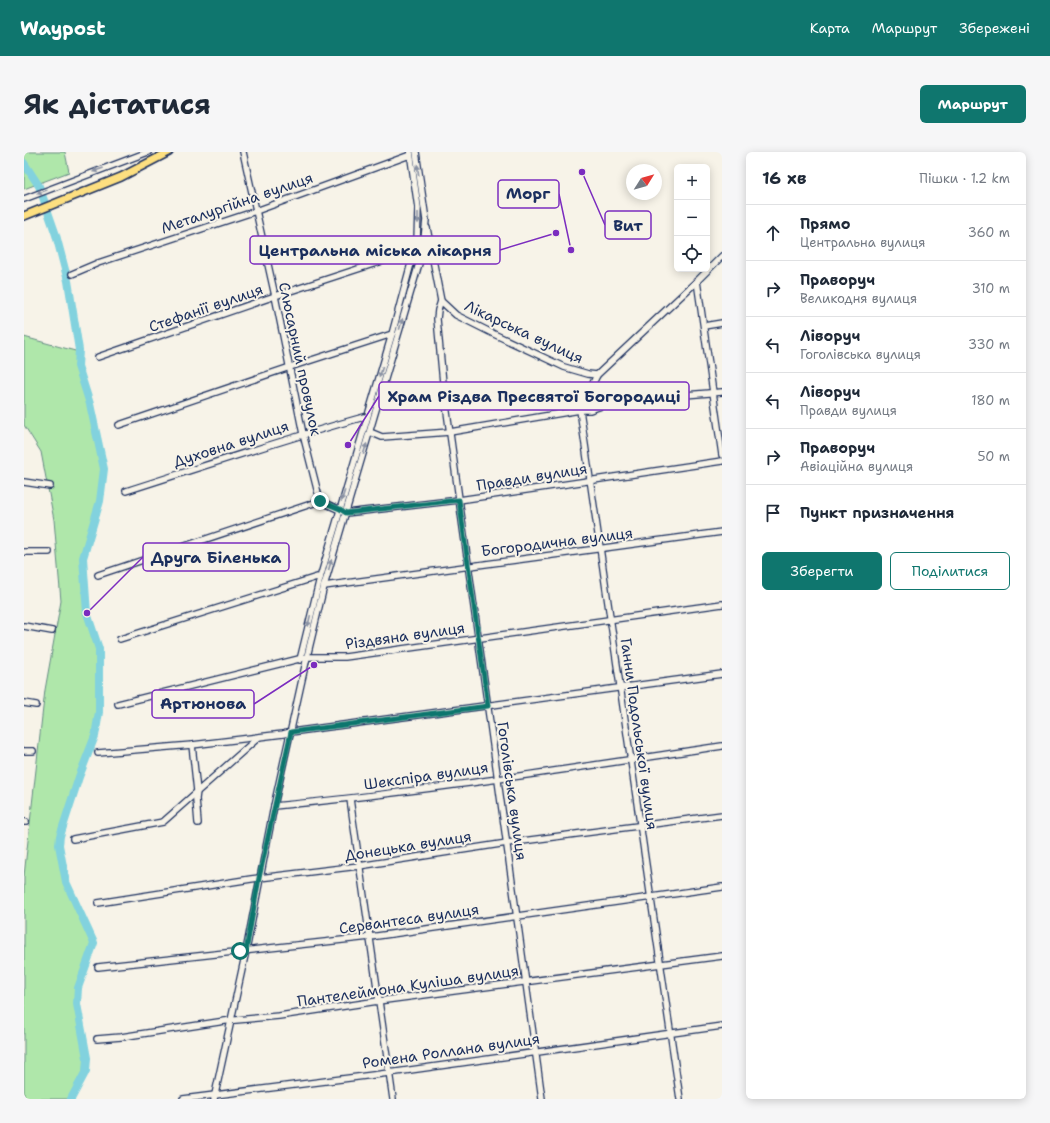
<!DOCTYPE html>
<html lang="uk">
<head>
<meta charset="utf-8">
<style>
	body { margin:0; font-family:"Shantell Sans",sans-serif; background:#f6f6f7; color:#1f2937 }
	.controls { position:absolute; right:12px; top:12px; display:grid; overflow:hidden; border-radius:6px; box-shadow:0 2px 10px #0003 }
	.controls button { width:36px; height:36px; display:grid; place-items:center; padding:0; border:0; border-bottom:1px solid #e0e1e3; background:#fff; color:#1f2937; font:20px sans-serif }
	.compass { position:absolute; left:602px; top:12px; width:36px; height:36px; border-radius:50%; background:#fff; box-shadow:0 2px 10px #0003; rotate:53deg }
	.stop { position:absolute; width:12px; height:12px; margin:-9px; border:3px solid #0f766e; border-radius:50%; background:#fff }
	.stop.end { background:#0f766e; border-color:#fff; box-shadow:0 1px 4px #0008 }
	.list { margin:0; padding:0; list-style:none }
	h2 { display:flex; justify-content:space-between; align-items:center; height:52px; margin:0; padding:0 16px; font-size:17px }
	h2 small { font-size:13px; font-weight:400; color:#747a83 }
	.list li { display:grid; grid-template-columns:26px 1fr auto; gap:12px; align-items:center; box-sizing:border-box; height:56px; padding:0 16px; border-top:1px solid #e0e1e3 }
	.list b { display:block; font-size:15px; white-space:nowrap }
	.list p { margin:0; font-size:13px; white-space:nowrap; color:#747a83 }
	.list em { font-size:13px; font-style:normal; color:#747a83 }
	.actions { display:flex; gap:8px; padding:12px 16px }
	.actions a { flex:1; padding:9px 0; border:1px solid #0f766e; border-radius:6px; text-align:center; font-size:14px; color:#0f766e }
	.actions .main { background:#0f766e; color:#fff }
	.icon { flex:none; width:22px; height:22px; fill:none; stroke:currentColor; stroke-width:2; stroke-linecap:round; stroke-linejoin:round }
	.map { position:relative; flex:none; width:698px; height:947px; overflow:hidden; border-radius:6px }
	header { display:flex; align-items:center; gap:24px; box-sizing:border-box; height:56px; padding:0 20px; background:#0f766e; color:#fff }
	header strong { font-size:19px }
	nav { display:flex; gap:22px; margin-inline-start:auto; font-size:14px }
	.intro { display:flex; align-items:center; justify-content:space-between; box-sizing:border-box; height:96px; padding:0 24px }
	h1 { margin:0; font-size:28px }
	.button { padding:10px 18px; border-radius:6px; background:#0f766e; color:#fff; font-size:14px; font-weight:700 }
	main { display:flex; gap:24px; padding:0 24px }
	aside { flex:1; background:#fff; border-radius:6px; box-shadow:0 2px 10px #0003 }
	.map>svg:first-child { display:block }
	.green { fill:#afe7aa; stroke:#658b84 }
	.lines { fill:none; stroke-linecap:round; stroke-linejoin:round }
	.river { stroke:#82d2de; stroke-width:8 }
	.minor-casing { stroke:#1b2f5e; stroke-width:8 }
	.major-casing { stroke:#1b2f5e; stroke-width:10 }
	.minor { stroke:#f7f3e8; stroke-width:5.5 }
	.major { stroke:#fddf80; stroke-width:7 }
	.oneway { fill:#8991a3 }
	.route { stroke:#0f766e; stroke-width:5 }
	.labels { text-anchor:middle; stroke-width:4; stroke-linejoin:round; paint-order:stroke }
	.street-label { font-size:15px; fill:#1b2f5e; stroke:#f7f3e8 }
	.leader { fill:none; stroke:#7b2cbf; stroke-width:1.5 }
	.callout-dot { fill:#7b2cbf; stroke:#f7f3e8; stroke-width:1.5 }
	.callout { fill:#f7f3e8; stroke:#7b2cbf; stroke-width:1.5 }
	.callout-label { font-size:16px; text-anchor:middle; font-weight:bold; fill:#1b2f5e }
</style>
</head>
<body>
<header>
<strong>Waypost</strong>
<nav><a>Карта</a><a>Маршрут</a><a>Збережені</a></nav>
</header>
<div class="intro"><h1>Як дістатися</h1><a class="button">Маршрут</a></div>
<main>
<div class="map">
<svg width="698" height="947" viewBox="0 0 698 947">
	<rect width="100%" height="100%" fill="#f7f3e8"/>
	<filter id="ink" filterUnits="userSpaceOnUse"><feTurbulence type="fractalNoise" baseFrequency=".025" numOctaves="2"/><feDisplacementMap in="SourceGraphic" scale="8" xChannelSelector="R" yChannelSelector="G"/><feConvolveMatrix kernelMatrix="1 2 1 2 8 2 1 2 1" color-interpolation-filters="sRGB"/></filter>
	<g filter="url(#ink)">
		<g class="green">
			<path d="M0,0h41l4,20 -45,17z"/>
			<path d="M0,185l55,15 -1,14 12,38 14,65 -4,32 -17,57 4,55 12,36v63l-4,24 -16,41 -20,59v9l7,37 28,61 -16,45 -1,16 10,54 -1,13 -15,28h-47v-223l21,-186 16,-89 -7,-81 -13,-68 -17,-27z"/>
		</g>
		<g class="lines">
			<path class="river" d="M0,11l15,23 17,49 12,46 11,69 -1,16 12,38 14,65 -4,32 -17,57 4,55 12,36v63l-4,24 -16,41 -19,59 -1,9 7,37 28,61 -16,45 -1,16 10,54 -1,13 -15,28"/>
			<g class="minor-casing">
				<g id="minor">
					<path d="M219,0l32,144 28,138 17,67"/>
					<path d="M0,47l124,-47"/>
					<path d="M403,76l4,21"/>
					<path d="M48,122l26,-11 158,-52 154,-56"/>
					<path d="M673,129l25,174"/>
					<path d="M417,149l15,14 40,20 68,32 24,7 9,1"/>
					<path d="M680,174l18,-3"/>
					<path d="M74,205l177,-61 129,-42h9l18,-5 10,52 -3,9 -1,9 6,64 99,716"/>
					<path d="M95,273l171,-58 102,-33"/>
					<path d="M346,280l12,5 68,-5 130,-22h10l17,-6 15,1 20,-8h18l62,-5"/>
					<path d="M0,330l26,4"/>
					<path d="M102,339c79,-25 158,-52 238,-74l3,1"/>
					<path d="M322,361l113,-13 263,-39"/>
					<path d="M0,400h25"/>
					<path d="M74,423l222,-74 22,10"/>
					<path d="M300,434c133,-19 265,-35 398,-54"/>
					<path d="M0,474l28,5"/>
					<path d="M96,487l197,-62 3,1"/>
					<path d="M276,508l20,-82 72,-244 25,-93 1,-33 -8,-56"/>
					<path d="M0,551l12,2"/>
					<path d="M94,552l189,-47h38l377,-53"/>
					<path d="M168,593l5,46 -1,8 2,24"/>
					<path d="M0,599h9"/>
					<path d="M74,601l94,-8 91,-11 8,-2 431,-58"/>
					<path d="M326,647l43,300"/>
					<path d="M250,654c150,-14 299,-38 448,-60"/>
					<path d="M0,670h2"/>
					<path d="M49,687l90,-17 96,-85"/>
					<path d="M74,751l153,-24 108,-13 148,-23 215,-28"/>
					<path d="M74,815l272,-30 352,-50"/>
					<path d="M73,887l24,-2 104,-16 54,-5 99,-15 344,-45"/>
					<path d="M159,947l206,-26 333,-47"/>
					<path d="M190,947l32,-148 28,-145 33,-149 17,-71 99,-336 3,-30 -10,-68"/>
					<path d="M656,947l-100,-689 17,-35 100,-94 25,-25"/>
				</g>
			</g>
			<g class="major-casing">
				<path id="major" d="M0,64l97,-39 48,-25"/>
			</g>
			<use href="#minor" class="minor"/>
			<use href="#major" class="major"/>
		</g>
		<defs><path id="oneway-solid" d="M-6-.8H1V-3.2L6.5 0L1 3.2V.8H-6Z"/></defs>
		<g class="oneway">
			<use href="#oneway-solid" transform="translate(74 18) rotate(160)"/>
			<use href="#oneway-solid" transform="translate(394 18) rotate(-98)"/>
			<use href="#oneway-solid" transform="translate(18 40) rotate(159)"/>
			<use href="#oneway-solid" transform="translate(394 66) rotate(90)"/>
			<use href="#oneway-solid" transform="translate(377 172) rotate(-74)"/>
			<use href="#oneway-solid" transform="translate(357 220) rotate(107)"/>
			<use href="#oneway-solid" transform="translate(341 297) rotate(-73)"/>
			<use href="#oneway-solid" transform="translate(319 344) rotate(107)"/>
			<use href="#oneway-solid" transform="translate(306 413) rotate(-74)"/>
			<use href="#oneway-solid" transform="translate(285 469) rotate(103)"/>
		</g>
	</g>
	<g class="lines" filter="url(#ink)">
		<path class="route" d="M216,799h6l13,-73 32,-146 197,-26 -29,-206 -113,13 -6,-4 -20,-8"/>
	</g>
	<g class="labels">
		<g class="street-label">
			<text transform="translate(213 51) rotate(-19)" y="5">Металургійна вулиця</text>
			<text transform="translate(182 156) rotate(-19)" y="5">Стефанії вулиця</text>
			<text transform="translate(500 180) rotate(25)" y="5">Лікарська вулиця</text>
			<text transform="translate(276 207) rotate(78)" y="5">Слюсарний провулок</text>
			<text transform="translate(207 292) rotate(-18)" y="5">Духовна вулиця</text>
			<text transform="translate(508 325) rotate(-9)" y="5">Правди вулиця</text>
			<text transform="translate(533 390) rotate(-7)" y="5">Богородична вулиця</text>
			<text transform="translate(381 484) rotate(-8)" y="5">Різдвяна вулиця</text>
			<text transform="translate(615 582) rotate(82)" y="5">Ганни Подольської вулиця</text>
			<text transform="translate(402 624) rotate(-8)" y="5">Шекспіра вулиця</text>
			<text transform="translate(488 639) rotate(82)" y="5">Гоголівська вулиця</text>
			<text transform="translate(384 694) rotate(-9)" y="5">Донецька вулиця</text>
			<text transform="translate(385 767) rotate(-8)" y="5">Сервантеса вулиця</text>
			<text transform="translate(384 834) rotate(-8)" y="5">Пантелеймона Куліша вулиця</text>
			<text transform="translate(427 899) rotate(-8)" y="5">Ромена Роллана вулиця</text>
		</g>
	</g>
	<path class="leader" d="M547 98L535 42M558 20L581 73M532 81L476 98M324 293L355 244M63 461L119 405M290 513L230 552"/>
	<g class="callout-dot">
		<circle cx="547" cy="98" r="4"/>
		<circle cx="558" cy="20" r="4"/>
		<circle cx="532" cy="81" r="4"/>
		<circle cx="324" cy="293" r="4"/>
		<circle cx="63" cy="461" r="4"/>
		<circle cx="290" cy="513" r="4"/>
	</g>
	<g class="callout">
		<rect x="474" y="28" width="61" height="28" rx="4"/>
		<rect x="581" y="59" width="46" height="28" rx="4"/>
		<rect x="226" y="84" width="250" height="28" rx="4"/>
		<rect x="355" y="230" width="310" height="28" rx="4"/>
		<rect x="119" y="391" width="146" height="28" rx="4"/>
		<rect x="128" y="538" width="102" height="28" rx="4"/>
	</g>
	<g class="callout-label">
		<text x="504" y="47">Морг</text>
		<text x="604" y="79">Вит</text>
		<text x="351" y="104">Центральна міська лікарня</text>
		<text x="510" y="250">Храм Різдва Пресвятої Богородиці</text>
		<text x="192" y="411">Друга Біленька</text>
		<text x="179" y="557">Артюнова</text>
	</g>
</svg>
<div class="controls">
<button>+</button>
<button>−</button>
<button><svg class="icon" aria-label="locate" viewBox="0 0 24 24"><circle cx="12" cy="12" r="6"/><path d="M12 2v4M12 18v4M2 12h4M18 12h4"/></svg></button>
</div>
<svg class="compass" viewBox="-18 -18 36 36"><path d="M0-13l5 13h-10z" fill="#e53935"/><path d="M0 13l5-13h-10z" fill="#747a83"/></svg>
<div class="stop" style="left:216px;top:799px"></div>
<div class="stop end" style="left:296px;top:349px"></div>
</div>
<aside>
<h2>16 хв<small>Пішки · 1.2 km</small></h2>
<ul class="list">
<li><svg class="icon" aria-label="ahead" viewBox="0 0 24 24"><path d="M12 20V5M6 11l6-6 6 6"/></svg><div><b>Прямо</b><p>Центральна вулиця</p></div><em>360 m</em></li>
<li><svg class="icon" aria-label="right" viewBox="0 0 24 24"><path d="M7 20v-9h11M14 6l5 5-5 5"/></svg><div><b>Праворуч</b><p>Великодня вулиця</p></div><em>310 m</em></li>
<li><svg class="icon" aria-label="left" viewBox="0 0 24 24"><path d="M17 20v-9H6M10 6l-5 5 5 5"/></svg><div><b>Ліворуч</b><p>Гоголівська вулиця</p></div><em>330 m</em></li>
<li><svg class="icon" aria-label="left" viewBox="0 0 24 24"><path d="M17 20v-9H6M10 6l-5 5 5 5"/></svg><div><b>Ліворуч</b><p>Правди вулиця</p></div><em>180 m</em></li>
<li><svg class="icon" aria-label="right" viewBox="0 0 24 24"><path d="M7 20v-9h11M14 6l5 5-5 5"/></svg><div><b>Праворуч</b><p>Авіаційна вулиця</p></div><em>50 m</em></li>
<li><svg class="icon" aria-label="arrive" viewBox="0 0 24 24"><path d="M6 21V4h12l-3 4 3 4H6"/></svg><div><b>Пункт призначення</b></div></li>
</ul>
<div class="actions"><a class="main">Зберегти</a><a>Поділитися</a></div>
</aside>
</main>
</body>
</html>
